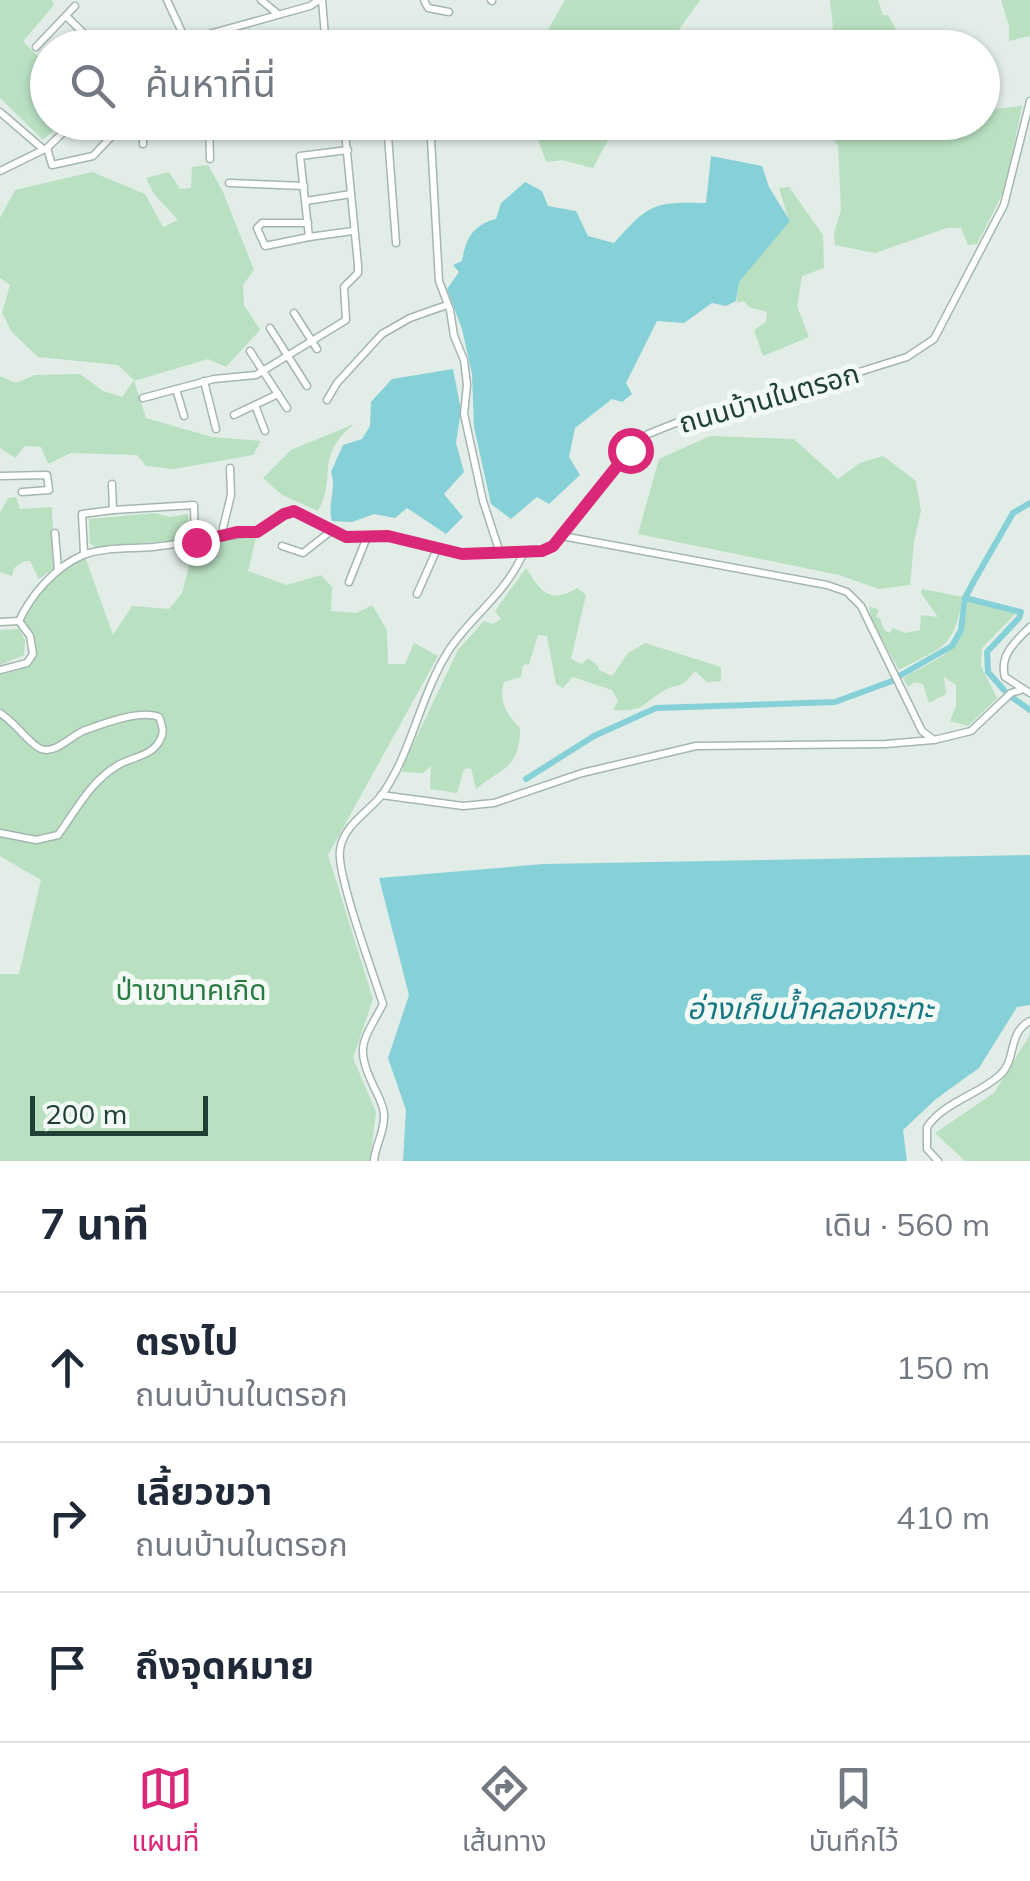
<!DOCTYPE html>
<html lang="th">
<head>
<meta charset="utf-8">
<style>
	body { margin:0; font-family:Mulish,"Noto Sans Thai",sans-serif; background:#f6f6f7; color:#1f2937 }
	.scale { position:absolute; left:30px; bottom:25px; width:178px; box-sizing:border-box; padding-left:10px; border:5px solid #204035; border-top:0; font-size:28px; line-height:35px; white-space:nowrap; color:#204035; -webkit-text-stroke:8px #f3faf6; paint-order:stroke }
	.stop { position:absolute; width:30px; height:30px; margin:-22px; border:8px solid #db2777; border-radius:50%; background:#fff }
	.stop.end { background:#db2777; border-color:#fff; box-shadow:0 2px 10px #0008 }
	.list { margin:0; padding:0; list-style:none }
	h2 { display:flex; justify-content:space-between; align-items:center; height:130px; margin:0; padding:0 40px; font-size:42px }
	h2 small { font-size:32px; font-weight:400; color:#747a83 }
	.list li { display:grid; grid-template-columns:65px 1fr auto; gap:30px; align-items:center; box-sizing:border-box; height:150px; padding:0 40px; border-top:2px solid #e0e1e3 }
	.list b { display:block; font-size:38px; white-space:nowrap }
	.list p { margin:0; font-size:32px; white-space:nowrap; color:#747a83 }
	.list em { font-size:32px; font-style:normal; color:#747a83 }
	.icon { flex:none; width:55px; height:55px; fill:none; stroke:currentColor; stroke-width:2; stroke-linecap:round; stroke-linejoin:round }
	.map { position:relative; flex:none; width:1030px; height:1161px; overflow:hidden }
	.search { position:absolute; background:#fff; box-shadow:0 2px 8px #0004; left:30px; right:30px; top:30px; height:110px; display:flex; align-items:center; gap:25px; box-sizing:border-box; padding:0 35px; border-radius:55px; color:#747a83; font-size:38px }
	.sheet { height:580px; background:#fff }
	nav { display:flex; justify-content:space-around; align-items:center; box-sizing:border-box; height:140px; border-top:2px solid #e0e1e3; background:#fff; font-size:28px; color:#747a83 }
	nav a { display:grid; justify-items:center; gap:5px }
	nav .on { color:#db2777 }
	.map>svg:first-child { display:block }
	.green { fill:#b9e0c1 }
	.water { fill:#86d0d7 }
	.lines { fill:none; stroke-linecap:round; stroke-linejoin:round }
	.canal { stroke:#86d0d7; stroke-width:6 }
	.minor-casing { stroke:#a4b6af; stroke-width:9 }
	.minor { stroke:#fff; stroke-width:6 }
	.route { stroke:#db2777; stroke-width:12 }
	.labels { text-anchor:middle; stroke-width:10; stroke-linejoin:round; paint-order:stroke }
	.street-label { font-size:28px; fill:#204035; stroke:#f3faf6 }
	.park-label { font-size:28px; fill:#277a41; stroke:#f3faf6 }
	.water-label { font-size:30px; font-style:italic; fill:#157781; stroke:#f3faf6 }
</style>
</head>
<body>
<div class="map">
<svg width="1030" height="1161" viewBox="0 0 1030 1161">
	<rect width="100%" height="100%" fill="#e2ede8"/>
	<g class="green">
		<path d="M0,0h52l2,5 -31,36 24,25 1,56 14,1 -19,17 -43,-42z"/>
		<path d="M565,0h135l-33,47h-129z"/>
		<path d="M830,0h48l5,15h5l14,25h16l1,7h-98l12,-19z"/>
		<path d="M1001,0h29v36l-21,5v-15z"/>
		<path d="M1022,106l-17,83 -28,55 -9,1 -7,-17h-14l-72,25 -40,-8 -1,-12 7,-23 -3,-64 -17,-23 161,-1 1,-12z"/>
		<path d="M529,123h88l-24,45 -31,-8 -15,2c-8,-14 -7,-26 -18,-39z"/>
		<path d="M208,165l15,27 31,78 -11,15 1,20 16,25 -34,37 -18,-8 -74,22 12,37 66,19 49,4 -8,14 -79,14 -28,-3 -9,-11 -66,-2 -23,11 -7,-17 -16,-1 -10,12 -15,-10v-72l16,7 19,-8 45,-1 23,17 19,6 12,-17 -16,-15 -80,-8 -26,-25 -10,-19 8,-28 -10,-7v-60l15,-28 77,-18 53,22 18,33 15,-7 -24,-26 -8,-16 23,-6 11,17 11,-1 1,-21z"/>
		<path d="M789,187l34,48 1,33 -22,8 -5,30 12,31 -46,19 -9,-26 12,-8 1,-10 -18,-5 -5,-6 -7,2 1,-21 51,-61 -10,-33z"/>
		<path d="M354,424c-41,34 -16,52 -36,87l-36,-16 -19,-17 28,-28z"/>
		<path d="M710,436l84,3 44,40 22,-16 23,-7 33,25 5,30 -7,31 -4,43 -31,4 -40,-14 -201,-41 21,-75z"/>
		<path d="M16,497l4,12 32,-2 2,61 -15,11 -9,-18h-6l-10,7 -2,8 -12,-4v-59l8,-15z"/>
		<path d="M155,513l15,4 18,-3 1,25 -94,8 -5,-4 -1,-24z"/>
		<path d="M257,533l-9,38 39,14 34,-10 11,12 -1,24 26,2 15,-8 15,25 1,34h17l9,-21 24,13 -110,199 45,144 -20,59 23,54 -6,49h-370v-187h19l22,-94 -41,-24v-186l28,-11 3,-18 -11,-22 9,-18 55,-47 29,81 19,-29 37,3 13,-16 13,-51z"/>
		<path d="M526,568c15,23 23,37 51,20l9,7 -15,64 11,5 6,-6 10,8 1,4 13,6 16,-23 17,-10 76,24v14l-14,1 -12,-11c-17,22 -18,10 -35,22 -22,15 -17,18 -47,17l5,-9 -6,-11 -39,-13 -10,11 -7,-4 -9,-48 -9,-1 -9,29 -6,1 -2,12 -17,5c-6,20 3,32 16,46 0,40 -17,39 -44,61l-5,-21 -7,1 -7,24 -27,-4 1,-23 -8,7 -21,-1 2,-9 54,-113 26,-29 9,3 8,-5 -6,-8z"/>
		<path d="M922,589l41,8c-11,54 -18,48 -64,73l-28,-51 -2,-13 10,4 -3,7 4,1 4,12 6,3 3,-5 12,5 15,-3 1,-15 17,2 -17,-24z"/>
		<path d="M968,602l49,10 -35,36 -1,18 16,32 -29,28 -18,-5 6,-15v-21l-12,-8 2,17 -17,9 -6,-19 -9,-2 -6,5 -5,-9c44,-25 58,-23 65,-76z"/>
		<path d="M19,629l6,11 -1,15 -24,10v-35z"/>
		<path d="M1030,1035v126h-65l-30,-28 59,-40z"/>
	</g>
	<g class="water">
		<path d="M711,156l51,10 7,21 21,34 -51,61 -3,19 -10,5 -14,-3 -28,20 -27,-2 -31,62 6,11 -10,8 -10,-3 -37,29 -6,29 11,18 -31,29 -12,-7 -26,22 -20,-15 -17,-77 -2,-53 -10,-45 -15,-40 12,-17 -6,-7 9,-4c4,-23 11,-36 34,-42l5,-16 24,-21 17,9 6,15 28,5 12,25 26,7c36,-40 39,-41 92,-40z"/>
		<path d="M453,369l8,41 -5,33 8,29 -20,22 19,23 -17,17 -39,-26 -12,10 -21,-4 -22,8 -20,-1c-5,-17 5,-32 -1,-49l12,-27 19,-6 8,-13 1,-24 21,-23z"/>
		<path d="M1030,855v150l-13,2 -38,61 -43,31 -33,31 4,31h-504l3,-51 -18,-52 21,-63 -30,-117 165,-14z"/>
	</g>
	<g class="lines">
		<g class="canal">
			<path d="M965,598l56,14 -2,6 -32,34 1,20 16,18"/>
			<path d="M901,675l51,-29 9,-16 4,-32 9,-17 39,-68 17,-10"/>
			<path d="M1013,698l17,12"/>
			<path d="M526,779l68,-43 62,-28 179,-6 57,-21"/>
		</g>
		<g class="minor-casing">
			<g id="minor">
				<path d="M167,0l19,41"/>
				<path d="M261,0l17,14"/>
				<path d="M322,0l4,48"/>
				<path d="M424,0l4,8 21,4"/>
				<path d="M491,0l1,1"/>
				<path d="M66,16l33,32"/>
				<path d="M222,32l2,16"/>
				<path d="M36,47l39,-41"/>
				<path d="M159,48l151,-42 9,-6"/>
				<path d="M0,112l43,37"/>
				<path d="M209,122l1,37"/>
				<path d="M387,122l9,121"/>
				<path d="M430,122l9,159 11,29 4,26 10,24 3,25 -3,29 19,87 17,52"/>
				<path d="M295,134l50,-5"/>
				<path d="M143,144v-22"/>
				<path d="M47,148l5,17 41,-9 32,-34"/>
				<path d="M348,150l-48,6 9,81 44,-6"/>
				<path d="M0,171l47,-23 27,-26"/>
				<path d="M229,183l75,3"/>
				<path d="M306,201l45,-7"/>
				<path d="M308,223h-46l-5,5 8,18 44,-9"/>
				<path d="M294,313l23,36"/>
				<path d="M270,328l37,58"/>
				<path d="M250,351l37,57"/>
				<path d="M204,381l12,48"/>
				<path d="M176,389l8,27"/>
				<path d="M143,398l71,-19 42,-4 90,-55 -2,-33 14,-14v-8l-14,-143"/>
				<path d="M327,400l10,-17 45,-49 28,-16 37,-13"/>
				<path d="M255,405l10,26"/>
				<path d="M234,415l44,-21"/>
				<path d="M0,476l47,-1 2,15 -27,2"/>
				<path d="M113,510l81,-5 1,37"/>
				<path d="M55,533l3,37"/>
				<path d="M224,536l-1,-8 8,-33 -1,-27"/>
				<path d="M562,536l265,49 20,7 14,14 61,125 12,9 37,-9 40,-38 10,-3"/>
				<path d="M282,546l21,7 28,-22"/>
				<path d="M84,554l-2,-40 31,-4 -1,-26"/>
				<path d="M349,582l18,-45"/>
				<path d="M417,594l20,-45"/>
				<path d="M19,621c12,-26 36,-54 64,-66 20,-8 49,-6 70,-8 34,-4 68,-10 101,-15 16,-2 25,-17 41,-21l51,26 42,-1 74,18 80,-3 11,-5 77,-96 18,-16 48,-19 93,-21 118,-37 27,-18 70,-134 26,-104"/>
				<path d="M0,622l19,-1"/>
				<path d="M1030,627c-15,15 -31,28 -25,50l25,16"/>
				<path d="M0,670l27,-7 6,-9 -3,-18 -11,-15"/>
				<path d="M0,713c15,9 30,32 41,36 14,5 29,-12 42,-18 19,-7 58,-22 76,-14 3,8 6,15 1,23 -7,15 -26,17 -40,24 -29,16 -43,45 -62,71l-22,5 -36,-7"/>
				<path d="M381,795l82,11 31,-3 88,-30 114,-27 190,-2 47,-4"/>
				<path d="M374,1161c1,-16 11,-29 10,-46 0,-10 -7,-21 -11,-30 -19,-40 -9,-44 10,-81 -9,-28 -47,-131 -43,-154 3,-24 27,-37 41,-54 31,-43 39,-101 68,-146 23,-35 55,-54 74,-96"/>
				<path d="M938,1161l-11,-12v-22c17,-25 51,-32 73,-52 17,-15 7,-42 30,-54"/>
			</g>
		</g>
		<use href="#minor" class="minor"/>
	</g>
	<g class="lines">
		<path class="route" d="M196,542l41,-10h20l27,-18 10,-3 52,26 42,-1 74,18 80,-3 11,-5 77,-96"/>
	</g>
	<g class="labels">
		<g class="street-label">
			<text transform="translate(769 398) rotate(-16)" y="10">ถนนบ้านในตรอก</text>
		</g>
		<g class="park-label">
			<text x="191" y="1000">ป่าเขานาคเกิด</text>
		</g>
		<g class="water-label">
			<text x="810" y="1019">อ่างเก็บน้ำคลองกะทะ</text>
		</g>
	</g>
</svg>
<div class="scale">200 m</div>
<div class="stop" style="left:630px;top:450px"></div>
<div class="stop end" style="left:196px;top:542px"></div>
<div class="search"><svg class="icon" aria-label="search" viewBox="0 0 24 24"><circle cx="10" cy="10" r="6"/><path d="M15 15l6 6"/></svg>ค้นหาที่นี่</div>
</div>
<section class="sheet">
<h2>7 นาที<small>เดิน · 560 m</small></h2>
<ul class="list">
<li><svg class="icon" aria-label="ahead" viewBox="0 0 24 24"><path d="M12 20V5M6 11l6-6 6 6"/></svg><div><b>ตรงไป</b><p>ถนนบ้านในตรอก</p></div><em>150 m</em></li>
<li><svg class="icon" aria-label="right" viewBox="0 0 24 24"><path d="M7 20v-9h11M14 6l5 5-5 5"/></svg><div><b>เลี้ยวขวา</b><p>ถนนบ้านในตรอก</p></div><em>410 m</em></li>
<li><svg class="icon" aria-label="arrive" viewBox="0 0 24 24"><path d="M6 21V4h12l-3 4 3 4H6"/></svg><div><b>ถึงจุดหมาย</b></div></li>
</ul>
</section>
<nav>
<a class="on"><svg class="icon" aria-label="map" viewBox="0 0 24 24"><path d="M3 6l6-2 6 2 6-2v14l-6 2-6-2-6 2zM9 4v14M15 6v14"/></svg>แผนที่</a>
<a><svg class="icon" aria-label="directions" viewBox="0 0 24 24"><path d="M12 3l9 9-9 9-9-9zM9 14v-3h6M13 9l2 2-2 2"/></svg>เส้นทาง</a>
<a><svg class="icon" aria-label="saved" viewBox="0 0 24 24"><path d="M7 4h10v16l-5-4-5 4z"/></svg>บันทึกไว้</a>
</nav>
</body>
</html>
